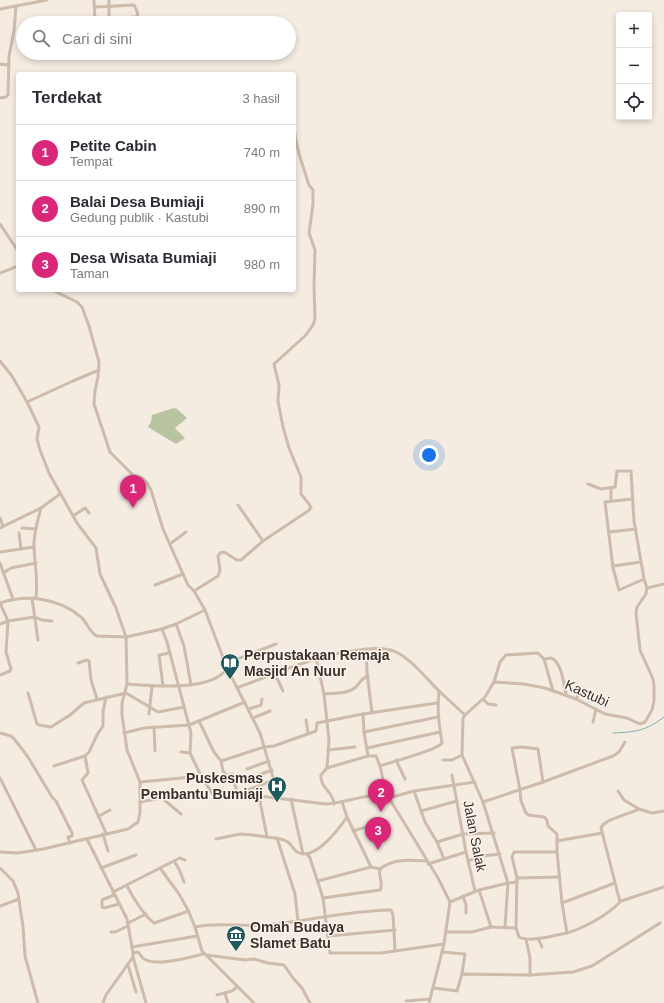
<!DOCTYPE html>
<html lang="id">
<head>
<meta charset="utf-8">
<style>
	body { margin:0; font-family:Helvetica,sans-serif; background:#f2f2f3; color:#2b2b33 }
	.controls { position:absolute; right:12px; top:12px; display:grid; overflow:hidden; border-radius:4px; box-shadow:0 2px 6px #0003 }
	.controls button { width:36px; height:36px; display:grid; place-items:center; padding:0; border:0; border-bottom:1px solid #e1e1e2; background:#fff; color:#2b2b33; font:20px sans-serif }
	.you { position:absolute; left:429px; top:455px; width:14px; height:14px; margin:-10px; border:3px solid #fff; border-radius:50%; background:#1a73e8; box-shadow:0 0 0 6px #1a73e833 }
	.badge { display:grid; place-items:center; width:26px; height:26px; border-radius:50%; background:#db2777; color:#fff; font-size:13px; font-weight:700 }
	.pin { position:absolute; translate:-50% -33px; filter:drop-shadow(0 1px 2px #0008) }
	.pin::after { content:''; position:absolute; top:21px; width:14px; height:12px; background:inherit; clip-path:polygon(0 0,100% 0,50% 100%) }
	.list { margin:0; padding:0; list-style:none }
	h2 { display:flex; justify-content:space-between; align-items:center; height:52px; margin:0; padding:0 16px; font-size:17px }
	h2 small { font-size:13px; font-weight:400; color:#7c7c81 }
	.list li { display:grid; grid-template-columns:26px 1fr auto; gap:12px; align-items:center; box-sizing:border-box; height:56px; padding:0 16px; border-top:1px solid #e1e1e2 }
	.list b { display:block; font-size:15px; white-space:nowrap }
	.list p { margin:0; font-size:13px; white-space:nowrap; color:#7c7c81 }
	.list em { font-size:13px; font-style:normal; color:#7c7c81 }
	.icon { flex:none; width:22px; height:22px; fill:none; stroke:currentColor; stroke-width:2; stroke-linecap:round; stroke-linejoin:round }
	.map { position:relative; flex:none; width:664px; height:1003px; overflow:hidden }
	.search { position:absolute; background:#fff; box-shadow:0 2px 6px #0003; left:16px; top:16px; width:280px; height:44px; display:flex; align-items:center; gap:10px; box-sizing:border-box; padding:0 14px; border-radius:22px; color:#7c7c81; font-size:15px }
	.panel { position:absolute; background:#fff; box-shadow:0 2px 6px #0003; left:16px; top:72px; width:280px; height:220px; border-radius:4px }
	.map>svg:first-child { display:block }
	.green { fill:#b8c4a0 }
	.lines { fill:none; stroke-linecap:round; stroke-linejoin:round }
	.stream { stroke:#7fb0b2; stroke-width:1 }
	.minor { stroke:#cdbbac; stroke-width:3 }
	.labels { text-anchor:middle; stroke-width:3; stroke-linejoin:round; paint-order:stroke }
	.poi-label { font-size:14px; font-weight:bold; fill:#3b302b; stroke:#fbf5ee; text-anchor:start }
	.street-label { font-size:14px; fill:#3b302b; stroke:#fbf5ee }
</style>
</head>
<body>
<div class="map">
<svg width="664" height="1003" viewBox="0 0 664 1003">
	<rect width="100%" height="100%" fill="#f4ebe1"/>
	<path class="green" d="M174,408l3,1 10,9 -12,10 10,10 -9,6 -28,-17 3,-5 1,-7z"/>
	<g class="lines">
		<path class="stream" d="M613,733c22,-1 33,-2 51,-16"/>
		<g class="minor">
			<path d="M94,0l1,20"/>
			<path d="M109,0v19"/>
			<path d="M96,7l38,-2 4,9 -2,3 -40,3"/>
			<path d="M0,9l47,-9"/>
			<path d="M0,64l9,1"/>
			<path d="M0,98l6,-1 2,-2 1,-39 5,-25 2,-25"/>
			<path d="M0,224l18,27"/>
			<path d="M0,273l18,-7"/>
			<path d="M52,290l25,12 5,5 7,19 10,36 -1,15 -3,14 -1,13 16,48 23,23 9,3 5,5 4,7 12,39 20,45 5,11 6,6 11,19"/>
			<path d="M0,361l12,15 15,26 46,-21 26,-11"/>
			<path d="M27,402l12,25 -2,12 3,11 9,23 28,50 19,25 4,26 16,34 10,29 36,-8 14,-5 29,-14 22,58 33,65 19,65"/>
			<path d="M632,499l-27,3 8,66 6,22 25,-11"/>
			<path d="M611,501v-12"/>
			<path d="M238,505l25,36"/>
			<path d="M73,516l12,-8 4,5"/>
			<path d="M0,518l3,8"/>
			<path d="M0,528l41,-20"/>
			<path d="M22,528l14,1"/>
			<path d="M609,532l27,-3"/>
			<path d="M19,533l2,16"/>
			<path d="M170,544l16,-12"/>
			<path d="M0,552l34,-5"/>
			<path d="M0,563l13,36"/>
			<path d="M613,566l28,-4"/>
			<path d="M3,573l8,-5 25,-5"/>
			<path d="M155,585l28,-11"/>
			<path d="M647,588l17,-4"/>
			<path d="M194,591l24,-15 2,-6 -2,-14 2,-3 4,-1 13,8h4l22,-19 45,-30 3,-3 -2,-4 -8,-10v-17l-12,-29 -6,-21 -5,-26 1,-16 -5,-21 32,-29 7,-10 2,-6 -1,-32 1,-37 -6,-17 4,-29v-14l-4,-5 -10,-31 -5,-24"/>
			<path d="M32,598l6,42"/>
			<path d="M36,598c2,-20 -1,-31 -2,-50 -1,-13 4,-28 7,-40l19,-14"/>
			<path d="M0,603l8,18 -8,3"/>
			<path d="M176,624l8,22 7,39"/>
			<path d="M162,629l5,13 24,91 -1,20 13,27"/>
			<path d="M366,649l1,23 5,41"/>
			<path d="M316,658l8,36c10,-1 24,0 32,-7 4,-5 6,-9 12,-11"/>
			<path d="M544,659l7,-1c10,3 13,26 15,36"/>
			<path d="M78,663l9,-3 2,1 2,19 6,19"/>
			<path d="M227,663l49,-19"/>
			<path d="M275,674l8,17"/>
			<path d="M0,675l10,-4 1,-2 -5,-17 2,-31 26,-4 8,3 10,1"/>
			<path d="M494,682l6,-20 6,-7 32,-2 6,6 9,32"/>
			<path d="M127,684c25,2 86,8 100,-16"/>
			<path d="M163,686l-4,-31 11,-2"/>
			<path d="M237,688c40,-15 79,-33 122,-38 12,-2 26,-3 37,2 15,7 31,27 43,39 -2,19 0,33 3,52 -4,7 -51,19 -62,23l4,18v11"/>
			<path d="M439,691l26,24"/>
			<path d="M28,693l9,31 2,1 12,2 19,-12 14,-12 42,-10 32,19 26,-5"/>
			<path d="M324,694l3,27 36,-7 1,18 4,24h8l4,10"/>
			<path d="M106,697l-3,15v14l-6,9 -8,17 -4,4 3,17 -6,7 24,53"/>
			<path d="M483,699l5,5 8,1"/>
			<path d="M576,699l3,-5h2"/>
			<path d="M249,709l12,-4 1,-6"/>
			<path d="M149,714l3,-28"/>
			<path d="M363,714l74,-11"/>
			<path d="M253,718l17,-7"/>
			<path d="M306,720l2,14"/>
			<path d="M199,721l15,31 7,9 43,-14 10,-1 42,-15 1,-8 10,-2 2,19 -2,28 41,-12"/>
			<path d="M593,722l3,-13"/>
			<path d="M154,727l1,24"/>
			<path d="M364,732l74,-15"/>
			<path d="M0,733l11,3 4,4 13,17 24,40 4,4 16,32v3l-4,1 2,6"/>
			<path d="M124,733l20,-5 45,-3 56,-23"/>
			<path d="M367,748l73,-16"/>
			<path d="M328,750l27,-3"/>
			<path d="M181,752l9,1"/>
			<path d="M396,760l9,19"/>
			<path d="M443,760h9l10,-5"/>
			<path d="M221,761l2,10 3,4"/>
			<path d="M54,766l31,-10"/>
			<path d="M327,768l-6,7c-2,12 13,17 13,29"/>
			<path d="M247,769l22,-8"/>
			<path d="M452,775l14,77 9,39"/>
			<path d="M0,778l36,72"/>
			<path d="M140,782l52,-5c13,1 14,7 21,18l3,1h43l67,8c17,0 49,-14 63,-6"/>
			<path d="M204,782l28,-8 6,22"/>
			<path d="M240,782l32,-12"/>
			<path d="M543,782l-5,-33 -16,-2 -10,1 8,42 1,11 5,12 3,2 15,2 3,3 1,6 9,8v18l5,51 53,-20"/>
			<path d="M414,791l11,31 12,20 26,-8 31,-1"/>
			<path d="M242,792l32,-12"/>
			<path d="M259,796l8,41c8,1 15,1 21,5 4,3 5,7 9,10 17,10 41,-22 50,-35l-5,-15"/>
			<path d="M389,798l49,80 12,24 -6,42 -15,59"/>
			<path d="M389,798l25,-7 61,-9"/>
			<path d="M291,799l12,55"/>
			<path d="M140,802l22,-4 19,16"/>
			<path d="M483,802l-21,-47 1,-37 2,-3 20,-18 9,-15 30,2 21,4 31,11 29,15 22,4 13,6 5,-2 7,-12 2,-9v-15l-1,-7 -13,-29 -4,-37 1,-6 9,-13 1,-6 -3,-9 -10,-58 -3,-50h-14l-2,16 -14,2 -13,-5"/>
			<path d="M639,809l13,4 12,-2"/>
			<path d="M421,811l36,-10"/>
			<path d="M99,816l11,-6"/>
			<path d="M347,817l24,50 9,2c13,-11 31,-9 47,-8"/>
			<path d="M353,831l30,-9"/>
			<path d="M103,834l5,17"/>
			<path d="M277,838l18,56 3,27"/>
			<path d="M87,839l40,80 6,34v4l-27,38 -3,8"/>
			<path d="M216,839l24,-5 13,1 14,2"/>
			<path d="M557,841l45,-8"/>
			<path d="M437,842l7,17"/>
			<path d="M0,852l18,1 25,-4 85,-20 10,-7 2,-9v-31l-13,-32 -5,-35v-12l5,-19 -1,-47 -29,-1c-8,-4 -10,-14 -16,-19 -22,-19 -54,-23 -81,-14"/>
			<path d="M307,854l3,4 13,40 7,55h51l63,-9"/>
			<path d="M174,861l5,8 5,13"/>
			<path d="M468,861l14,-5 18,-2"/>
			<path d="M428,864l38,-12"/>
			<path d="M0,868l13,13 5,12 5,34 2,29 13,47"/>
			<path d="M101,868l35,-13"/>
			<path d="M160,868l20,-10 5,2"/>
			<path d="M559,877l-42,1 -1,50 3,9c11,6 36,-2 48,-4"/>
			<path d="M517,878l-5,-21 2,-5h43"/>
			<path d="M318,881l53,-14"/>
			<path d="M517,882l-9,1 -25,-81 60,-20 70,-26 6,-4 6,-10"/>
			<path d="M127,886c5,10 18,31 27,37l35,-12"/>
			<path d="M479,890l29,-7 -3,44"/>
			<path d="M113,892l47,-24 19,26 9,16 7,17 7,24 52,52"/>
			<path d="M114,895l-12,5v7l2,1 15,-4"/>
			<path d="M463,896l3,9v8"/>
			<path d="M323,898l57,-8c4,-6 -2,-14 0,-21"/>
			<path d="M621,901l43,-14"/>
			<path d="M562,903l5,30c17,-5 41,-18 53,-31l-19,-74c3,-9 29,-14 38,-19l-15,-9 -6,-9"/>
			<path d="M0,906l19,-7"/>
			<path d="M128,923l18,-9"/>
			<path d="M195,927c23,-5 47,0 70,-2 42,-4 83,-14 124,-15h2l2,5 2,35"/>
			<path d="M491,927l25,1"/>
			<path d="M111,932h4l13,-6"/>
			<path d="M446,932h26l19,-5 -12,-37 -29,12"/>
			<path d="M328,936l67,-6"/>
			<path d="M538,938l4,9"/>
			<path d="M526,939l4,19v17"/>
			<path d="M132,947l65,-11"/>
			<path d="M442,952l23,2 -3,20"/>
			<path d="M133,953l5,-1c2,2 4,6 6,7 14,8 45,-2 60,-5"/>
			<path d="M206,955l39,5 9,-1 14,4 16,2 9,13 9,10 8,15"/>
			<path d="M133,957l13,46"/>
			<path d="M128,965l8,27"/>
			<path d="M434,988l23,3 5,-17 68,1 43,-3 19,-6 68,-43"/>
			<path d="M225,994l3,9"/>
			<path d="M217,995l15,-4 5,-4"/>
			<path d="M406,1001l24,-2"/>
		</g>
	</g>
	<defs>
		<g id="library-pin" transform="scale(1)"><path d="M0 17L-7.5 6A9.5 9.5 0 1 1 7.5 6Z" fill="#1f5a5e" stroke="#fbf5ee"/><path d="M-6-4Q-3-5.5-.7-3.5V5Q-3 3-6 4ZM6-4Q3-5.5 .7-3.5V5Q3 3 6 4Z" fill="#fff"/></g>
		<g id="hospital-pin" transform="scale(1)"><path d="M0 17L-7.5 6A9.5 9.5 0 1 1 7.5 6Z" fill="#1f5a5e" stroke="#fbf5ee"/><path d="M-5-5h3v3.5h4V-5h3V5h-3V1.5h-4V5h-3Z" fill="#fff"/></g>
		<g id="museum-pin" transform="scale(1)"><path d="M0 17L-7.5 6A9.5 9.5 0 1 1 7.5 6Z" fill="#1f5a5e" stroke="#fbf5ee"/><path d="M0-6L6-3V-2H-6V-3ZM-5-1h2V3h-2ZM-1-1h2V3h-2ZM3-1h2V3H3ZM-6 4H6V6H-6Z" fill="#fff"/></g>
	</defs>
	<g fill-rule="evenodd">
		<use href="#library-pin" x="230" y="663"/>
		<use href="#hospital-pin" x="277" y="786"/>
		<use href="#museum-pin" x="236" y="935"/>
	</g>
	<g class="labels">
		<g class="poi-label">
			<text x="244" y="660">Perpustakaan Remaja<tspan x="244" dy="16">Masjid An Nuur</tspan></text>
			<text x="263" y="783" text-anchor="end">Puskesmas<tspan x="263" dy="16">Pembantu Bumiaji</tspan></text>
			<text x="250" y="932">Omah Budaya<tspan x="250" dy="16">Slamet Batu</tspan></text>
		</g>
		<g class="street-label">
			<text transform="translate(587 693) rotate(24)" y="5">Kastubi</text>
			<text transform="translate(475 836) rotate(79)" y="5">Jalan Salak</text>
		</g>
	</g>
</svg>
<div class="controls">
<button>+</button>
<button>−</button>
<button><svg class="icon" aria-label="locate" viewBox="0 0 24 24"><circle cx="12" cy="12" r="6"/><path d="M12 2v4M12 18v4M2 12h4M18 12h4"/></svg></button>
</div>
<div class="you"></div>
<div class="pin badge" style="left:133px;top:508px">1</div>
<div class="pin badge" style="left:381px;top:812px">2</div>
<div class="pin badge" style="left:378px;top:850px">3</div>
<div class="search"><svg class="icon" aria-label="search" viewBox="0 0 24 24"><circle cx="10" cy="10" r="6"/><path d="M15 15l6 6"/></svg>Cari di sini</div>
<section class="panel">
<h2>Terdekat<small>3 hasil</small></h2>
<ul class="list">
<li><span class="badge">1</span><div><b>Petite Cabin</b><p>Tempat</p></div><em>740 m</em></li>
<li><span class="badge">2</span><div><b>Balai Desa Bumiaji</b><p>Gedung publik · Kastubi</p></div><em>890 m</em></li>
<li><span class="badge">3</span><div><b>Desa Wisata Bumiaji</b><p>Taman</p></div><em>980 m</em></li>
</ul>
</section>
</div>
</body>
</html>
